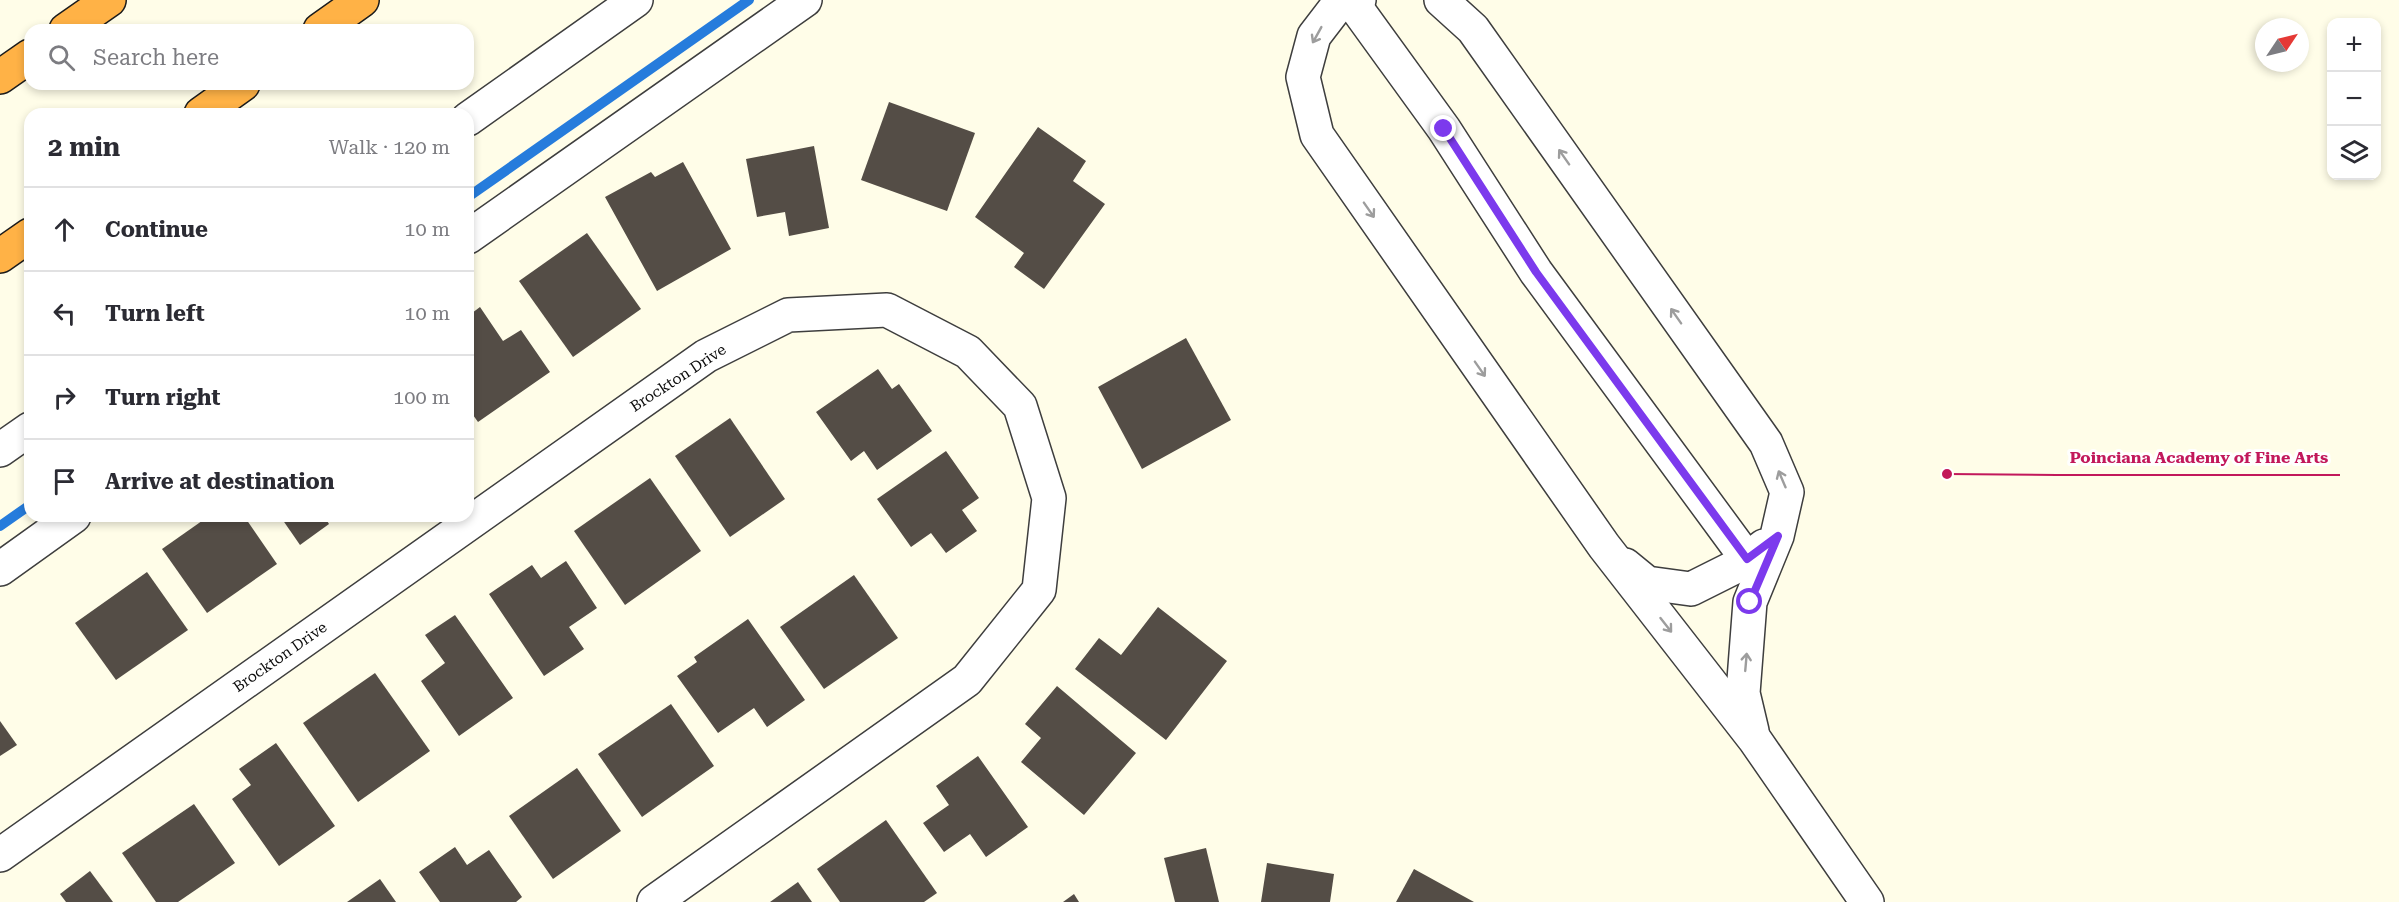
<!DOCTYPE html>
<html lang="en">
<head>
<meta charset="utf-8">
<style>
	body { margin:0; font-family:"Roboto Serif",serif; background:#f2f2f3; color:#2b2b33 }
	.controls { position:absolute; right:18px; top:18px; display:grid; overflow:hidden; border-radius:12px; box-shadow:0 3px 9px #0003 }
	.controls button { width:54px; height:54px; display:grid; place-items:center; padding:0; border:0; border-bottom:2px solid #e1e1e2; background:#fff; color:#2b2b33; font:30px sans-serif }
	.compass { position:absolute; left:2255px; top:18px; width:54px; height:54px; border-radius:50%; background:#fff; box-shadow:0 3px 9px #0003; rotate:55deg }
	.stop { position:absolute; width:18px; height:18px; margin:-14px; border:4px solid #7c3aed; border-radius:50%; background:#fff }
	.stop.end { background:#7c3aed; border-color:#fff; box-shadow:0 2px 6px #0008 }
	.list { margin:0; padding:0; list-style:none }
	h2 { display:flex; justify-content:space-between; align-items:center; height:78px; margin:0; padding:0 24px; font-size:26px }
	h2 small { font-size:20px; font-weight:400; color:#7c7c81 }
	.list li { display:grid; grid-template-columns:39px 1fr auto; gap:18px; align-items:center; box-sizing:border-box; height:84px; padding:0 24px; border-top:2px solid #e1e1e2 }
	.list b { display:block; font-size:22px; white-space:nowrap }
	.list em { font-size:20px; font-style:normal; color:#7c7c81 }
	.icon { flex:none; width:33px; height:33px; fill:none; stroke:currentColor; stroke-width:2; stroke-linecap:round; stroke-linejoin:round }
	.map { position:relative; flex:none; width:2399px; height:902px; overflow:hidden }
	.search { position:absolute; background:#fff; box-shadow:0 3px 9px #0003; left:24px; top:24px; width:450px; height:66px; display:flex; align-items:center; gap:15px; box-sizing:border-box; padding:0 21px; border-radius:18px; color:#7c7c81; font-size:22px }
	.panel { position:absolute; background:#fff; box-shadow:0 3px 9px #0003; left:24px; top:108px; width:450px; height:414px; border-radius:18px }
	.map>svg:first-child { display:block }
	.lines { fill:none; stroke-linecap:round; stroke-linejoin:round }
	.stream { stroke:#267cdc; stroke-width:10 }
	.building { fill:#544d46 }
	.minor-casing { stroke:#3e3e3e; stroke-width:36 }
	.highway-casing { stroke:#1c1c1c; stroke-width:36 }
	.minor { stroke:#fff; stroke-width:33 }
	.highway { stroke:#ffb246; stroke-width:33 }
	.oneway { stroke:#9d9d9d }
	.route { stroke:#7c3aed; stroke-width:8 }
	.labels { text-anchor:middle; stroke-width:6; stroke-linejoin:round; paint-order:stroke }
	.street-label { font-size:15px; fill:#0b0b0b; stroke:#fff }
	.leader { fill:none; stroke:#c2185b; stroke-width:2 }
	.callout-dot { fill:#c2185b; stroke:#fff; stroke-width:2 }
	.callout-label { font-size:16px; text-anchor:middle; font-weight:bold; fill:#c2185b; stroke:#fff; stroke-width:6; stroke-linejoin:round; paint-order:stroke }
</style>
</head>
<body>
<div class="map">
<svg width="2399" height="902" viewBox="0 0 2399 902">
	<rect width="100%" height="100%" fill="#fffde8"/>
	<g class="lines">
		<g class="stream">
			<path d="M468,197l281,-197"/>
			<path d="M0,526l30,-21"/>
		</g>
	</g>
	<g class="building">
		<path d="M889,102l86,31 -28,78 -86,-31z"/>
		<path d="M1038,127l48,34 -13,20 32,23 -61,85 -30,-22 10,-14 -49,-36z"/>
		<path d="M814,146l15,82 -40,8 -4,-24 -28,5 -11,-58z"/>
		<path d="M683,162l48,87 -74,42 -52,-94 46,-25 4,5z"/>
		<path d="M587,233l54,76 -68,48 -54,-76z"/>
		<path d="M480,307l23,34 18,-11 29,42 -72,50 -10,-14v-92z"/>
		<path d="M1186,338l45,82 -89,49 -44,-82z"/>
		<path d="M878,369l14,20 7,-5 33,47 -55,39 -13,-19 -13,10 -35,-49z"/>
		<path d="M730,418l55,81 -55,38 -55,-81z"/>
		<path d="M946,451l33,47 -17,12 15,21 -31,22 -15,-20 -20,14 -34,-48z"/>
		<path d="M650,478l51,73 -76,54 -51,-74z"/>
		<path d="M209,516h35l33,48 -70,49 -45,-64z"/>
		<path d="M280,516h44l5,8 -29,21z"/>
		<path d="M566,561l31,47 -28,19 15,22 -40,27 -55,-82 43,-29 9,13z"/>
		<path d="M147,572l41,58 -72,50 -41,-57z"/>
		<path d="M854,575l44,63 -74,51 -44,-62z"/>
		<path d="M1158,607l69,54 -61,79 -91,-71 24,-31 22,17z"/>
		<path d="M455,615l58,83 -54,38 -38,-55 24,-18 -20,-28z"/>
		<path d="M748,619l57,81 -38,27 -13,-19 -36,25 -41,-57 20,-14 -3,-5z"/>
		<path d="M375,673l55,78 -72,51 -55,-79z"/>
		<path d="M1057,686l79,67 -52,62 -63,-53 20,-24 -16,-14z"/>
		<path d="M671,704l43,62 -72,51 -44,-63z"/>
		<path d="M0,721l17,24 -17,11z"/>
		<path d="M276,743l59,83 -56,40 -47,-67 19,-14 -12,-16z"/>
		<path d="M978,756l50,71 -42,30 -16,-23 -26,18 -21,-29 26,-18 -13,-19z"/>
		<path d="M577,768l44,63 -68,48 -44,-63z"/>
		<path d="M194,804l41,59 -57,39h-22l-34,-49z"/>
		<path d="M886,820l51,73 -13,9h-84l-23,-33z"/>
		<path d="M455,847l12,18 22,-15 33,47 -6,5h-76l-21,-30z"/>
		<path d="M1206,848l13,54h-44l-11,-44z"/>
		<path d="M1267,863l67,11 -4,28h-69z"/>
		<path d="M1414,869l60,33h-78z"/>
		<path d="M90,871l23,31h-47l-6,-8z"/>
		<path d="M380,879l16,23h-49z"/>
		<path d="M798,882l14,20h-42z"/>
		<path d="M1074,894l5,8h-16z"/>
	</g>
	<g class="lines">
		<g class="minor-casing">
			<g id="minor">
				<path d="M1359,0l-22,6 -23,30 -11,41 14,58 287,411 151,194 112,162"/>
				<path d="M1441,0l32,29 293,414 21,49 -10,44 -27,66 -7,91 9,38"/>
				<path d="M1352,2l92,127 92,143 211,287"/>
				<path d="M468,119l168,-119"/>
				<path d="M468,237l337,-237"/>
				<path d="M0,450l30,-21"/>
				<path d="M1625,565l22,18 44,6 50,-25 23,-18"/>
				<path d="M0,569l74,-53"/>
				<path d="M0,855l706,-499 82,-41 99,-5 81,42 52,54 29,92 -10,92 -72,90 -313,222"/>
			</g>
		</g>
		<g class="highway-casing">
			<g id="highway">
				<path d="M66,30l43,-30"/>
				<path d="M320,30l42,-30"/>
				<path d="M0,77l30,-21"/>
				<path d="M201,114l42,-30"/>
				<path d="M0,256l30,-21"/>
			</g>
		</g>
		<use href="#minor" class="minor"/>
		<use href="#highway" class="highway"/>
	</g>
	<defs><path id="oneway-shaft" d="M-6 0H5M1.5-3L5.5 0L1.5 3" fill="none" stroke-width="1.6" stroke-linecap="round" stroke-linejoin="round" transform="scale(1.5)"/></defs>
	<g class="oneway">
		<use href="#oneway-shaft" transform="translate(1317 35) rotate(119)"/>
		<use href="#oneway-shaft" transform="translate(1564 157) rotate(-125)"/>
		<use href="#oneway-shaft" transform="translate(1369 210) rotate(55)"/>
		<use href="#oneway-shaft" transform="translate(1676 316) rotate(-125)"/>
		<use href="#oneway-shaft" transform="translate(1480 369) rotate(55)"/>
		<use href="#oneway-shaft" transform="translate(1782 479) rotate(-113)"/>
		<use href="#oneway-shaft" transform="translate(1666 625) rotate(52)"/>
		<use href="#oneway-shaft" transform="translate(1746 662) rotate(-85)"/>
	</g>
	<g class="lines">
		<path class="route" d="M1444,129l92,143 211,287 31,-23 -28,66"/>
	</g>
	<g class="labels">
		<g class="street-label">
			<text transform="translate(678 378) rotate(-33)" y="5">Brockton Drive</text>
			<text transform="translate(280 657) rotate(-35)" y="5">Brockton Drive</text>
		</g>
	</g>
	<path class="leader" d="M1947 474L2057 475H2340"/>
	<circle class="callout-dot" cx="1947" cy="474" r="6"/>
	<g class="callout-label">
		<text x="2199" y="463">Poinciana Academy of Fine Arts</text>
	</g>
</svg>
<div class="controls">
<button>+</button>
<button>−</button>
<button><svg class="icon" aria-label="layers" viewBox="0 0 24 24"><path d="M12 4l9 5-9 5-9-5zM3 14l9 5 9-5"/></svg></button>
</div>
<svg class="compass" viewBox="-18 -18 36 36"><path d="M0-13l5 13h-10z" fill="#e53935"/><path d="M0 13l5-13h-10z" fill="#7c7c81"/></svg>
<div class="stop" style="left:1750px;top:602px"></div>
<div class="stop end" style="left:1444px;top:129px"></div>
<div class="search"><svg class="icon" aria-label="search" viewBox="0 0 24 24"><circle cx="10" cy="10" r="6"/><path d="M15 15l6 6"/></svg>Search here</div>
<section class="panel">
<h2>2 min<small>Walk · 120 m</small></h2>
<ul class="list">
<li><svg class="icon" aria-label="ahead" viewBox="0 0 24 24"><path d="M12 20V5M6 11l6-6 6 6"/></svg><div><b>Continue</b></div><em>10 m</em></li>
<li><svg class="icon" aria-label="left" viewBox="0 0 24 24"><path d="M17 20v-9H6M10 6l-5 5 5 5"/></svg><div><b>Turn left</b></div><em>10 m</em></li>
<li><svg class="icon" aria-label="right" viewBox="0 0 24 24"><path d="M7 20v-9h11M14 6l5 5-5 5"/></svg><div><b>Turn right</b></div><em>100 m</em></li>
<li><svg class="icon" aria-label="arrive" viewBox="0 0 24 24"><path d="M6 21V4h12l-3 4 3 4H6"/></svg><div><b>Arrive at destination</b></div></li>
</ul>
</section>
</div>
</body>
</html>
